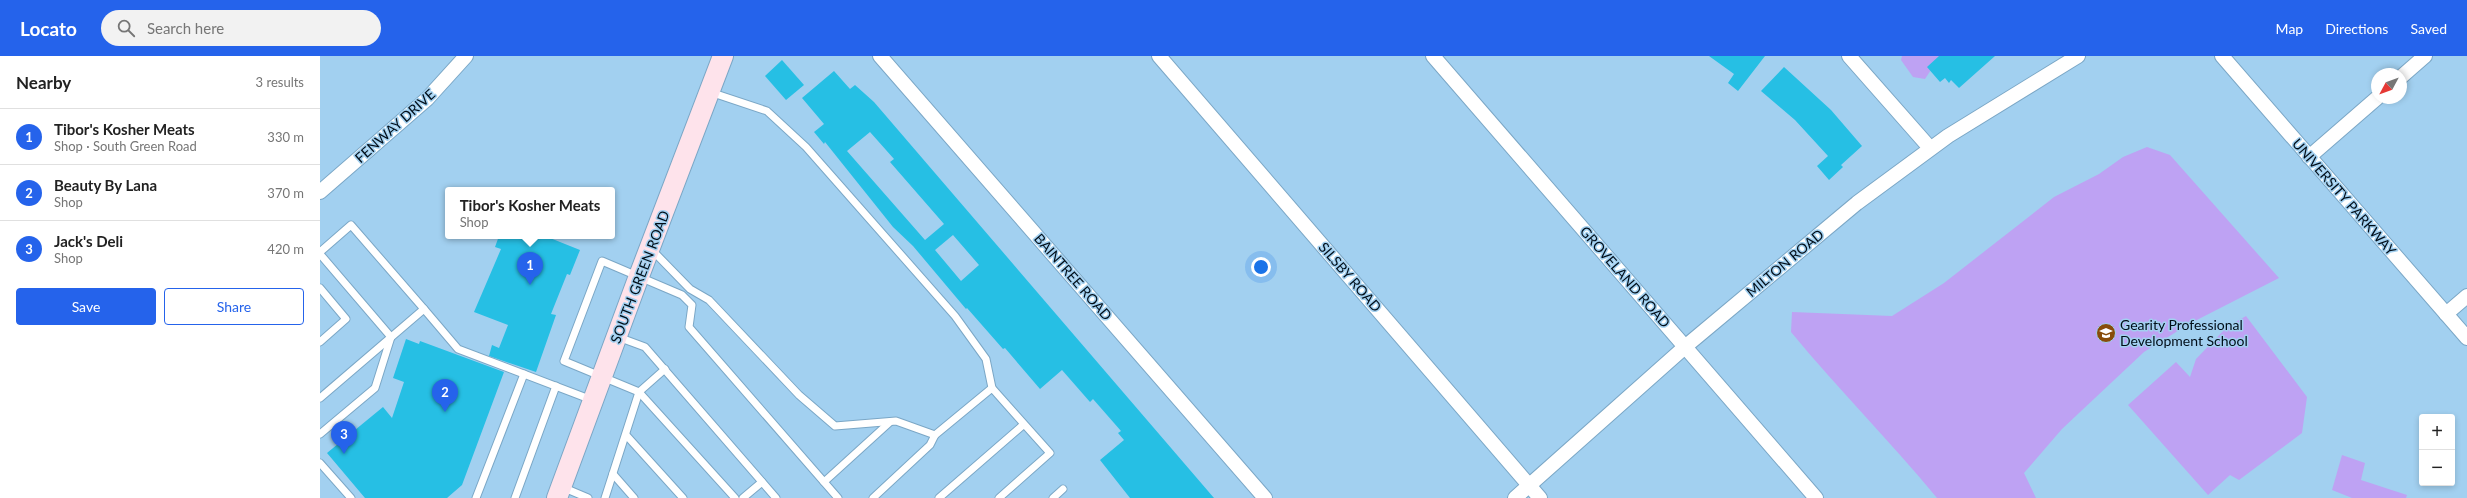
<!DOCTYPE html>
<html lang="en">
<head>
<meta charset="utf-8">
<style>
	body { margin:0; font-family:Lato,sans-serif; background:#f2f2f2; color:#222 }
	.controls { position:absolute; right:12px; bottom:12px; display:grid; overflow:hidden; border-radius:4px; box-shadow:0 2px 6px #0003 }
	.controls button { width:36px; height:36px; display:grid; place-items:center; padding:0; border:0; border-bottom:1px solid #e0e0e0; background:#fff; color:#222; font:20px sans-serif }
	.compass { position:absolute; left:2051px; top:12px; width:36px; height:36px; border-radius:50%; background:#fff; box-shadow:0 2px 6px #0003; rotate:229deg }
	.you { position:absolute; left:941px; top:211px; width:14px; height:14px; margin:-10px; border:3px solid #fff; border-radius:50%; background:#1a73e8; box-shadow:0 0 0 6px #1a73e833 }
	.badge { display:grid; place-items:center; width:26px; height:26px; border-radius:50%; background:#2563eb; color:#fff; font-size:13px; font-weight:700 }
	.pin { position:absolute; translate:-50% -33px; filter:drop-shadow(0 1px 2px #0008) }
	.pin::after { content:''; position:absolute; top:21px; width:14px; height:12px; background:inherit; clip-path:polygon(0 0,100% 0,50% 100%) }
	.popup { position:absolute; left:125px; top:131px; width:170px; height:52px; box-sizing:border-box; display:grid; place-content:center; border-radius:4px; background:#fff; filter:drop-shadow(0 1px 3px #0005); font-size:13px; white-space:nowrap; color:#767676 }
	.popup b { font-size:15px; color:#222 }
	.popup::after { content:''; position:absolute; left:50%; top:100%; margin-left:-8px; border:8px solid transparent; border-top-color:#fff }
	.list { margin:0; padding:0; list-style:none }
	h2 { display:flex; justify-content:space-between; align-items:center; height:52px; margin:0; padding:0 16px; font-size:17px }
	h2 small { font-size:13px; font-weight:400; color:#767676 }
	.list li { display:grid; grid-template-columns:26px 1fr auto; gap:12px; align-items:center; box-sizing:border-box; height:56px; padding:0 16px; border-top:1px solid #e0e0e0 }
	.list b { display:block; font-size:15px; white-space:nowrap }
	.list p { margin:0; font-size:13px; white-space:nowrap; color:#767676 }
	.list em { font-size:13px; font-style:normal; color:#767676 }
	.actions { display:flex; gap:8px; padding:12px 16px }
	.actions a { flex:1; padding:9px 0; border:1px solid #2563eb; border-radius:4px; text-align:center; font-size:14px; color:#2563eb }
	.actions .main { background:#2563eb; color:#fff }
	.icon { flex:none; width:22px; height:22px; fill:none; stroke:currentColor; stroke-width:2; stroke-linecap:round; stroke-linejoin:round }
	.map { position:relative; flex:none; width:2147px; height:442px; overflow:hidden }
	header { display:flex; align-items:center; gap:24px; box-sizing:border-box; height:56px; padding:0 20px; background:#2563eb; color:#fff }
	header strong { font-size:19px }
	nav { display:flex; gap:22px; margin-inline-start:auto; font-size:14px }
	.search { width:280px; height:36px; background:#f2f2f2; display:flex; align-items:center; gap:10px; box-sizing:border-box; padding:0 14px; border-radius:22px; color:#767676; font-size:15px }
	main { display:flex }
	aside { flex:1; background:#fff }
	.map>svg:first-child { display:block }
	.green { fill:#bea2f3 }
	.building { fill:#26bfe4; fill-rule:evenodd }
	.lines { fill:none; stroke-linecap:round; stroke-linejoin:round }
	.service-casing { stroke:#7ba7c6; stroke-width:9 }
	.minor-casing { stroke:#7ba7c6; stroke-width:16 }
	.secondary-casing { stroke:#7ba7c6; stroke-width:22 }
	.service { stroke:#fff; stroke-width:7 }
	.minor { stroke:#fff; stroke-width:14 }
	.secondary { stroke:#fee3eb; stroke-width:20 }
	.labels { text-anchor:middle; stroke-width:3; stroke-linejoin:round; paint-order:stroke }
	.street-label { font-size:14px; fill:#010d18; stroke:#a2d0f0 }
	.poi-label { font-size:14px; fill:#010d18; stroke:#a2d0f0; text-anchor:start }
</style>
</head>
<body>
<header>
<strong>Locato</strong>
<div class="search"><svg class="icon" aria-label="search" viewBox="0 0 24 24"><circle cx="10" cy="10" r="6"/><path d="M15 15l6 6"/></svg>Search here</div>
<nav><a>Map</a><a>Directions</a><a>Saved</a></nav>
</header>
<main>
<aside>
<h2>Nearby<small>3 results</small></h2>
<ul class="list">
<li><span class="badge">1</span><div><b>Tibor's Kosher Meats</b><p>Shop · South Green Road</p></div><em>330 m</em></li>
<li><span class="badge">2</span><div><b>Beauty By Lana</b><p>Shop</p></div><em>370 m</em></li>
<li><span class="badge">3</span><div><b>Jack's Deli</b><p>Shop</p></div><em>420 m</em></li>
</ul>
<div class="actions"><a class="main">Save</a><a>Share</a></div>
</aside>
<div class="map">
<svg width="2147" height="442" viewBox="0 0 2147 442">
	<rect width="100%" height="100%" fill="#a2d0f0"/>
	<g class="green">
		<path d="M1582,0h38l-15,23 -12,-2 -12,-17z"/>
		<path d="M1827,91l23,8 109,123 -90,46 -45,28 -82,77 -38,44 12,25h-99c-47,-57 -99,-109 -146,-166l1,-20 100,4 52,-33 110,-86 45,-23 24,-17z"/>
		<path d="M1926,260l61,81 -5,36 -63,47 -9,-5 -22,20 -80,-90 48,-43 14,15 6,-18 31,-32z"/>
		<path d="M2022,399l23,8 -4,17 46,15 -1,3h-54l-20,-8z"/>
	</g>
	<g class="building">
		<path d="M1389,0h56l-27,35 -10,-8 6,-9z"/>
		<path d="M1619,0h56l-36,32 -8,-8 -2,3 -4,-5 -5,4 -13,-15z"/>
		<path d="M462,4l22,25 -18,15 -21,-24z"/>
		<path d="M1464,11l47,43 31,36 -21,19 2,2 -14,13 -12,-14 11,-10 -33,-36 -34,-29z"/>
		<path d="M514,15l16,18 5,-4 19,17 340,396h-84l-30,-38 24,-20 -6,-7 3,-2 -28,-32 -3,3 -28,-32 -22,19 -35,-41 -2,1 -36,-41 -1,1 -53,-63 -20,-19 -68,-85 -1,2 -10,-12 10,-8 -22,-26zM550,76l24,27 -4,3 54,62 -19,16 -78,-89zM633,179l26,30 -18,16 -26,-31z"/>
		<path d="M179,180h46l35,14 -10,25 -3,-1 -16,40 5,1 -20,57 -47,-16 3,-11 7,3 9,-23 -34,-13 27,-63 -6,-2z"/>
		<path d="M86,283l13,5 1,-3 84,31 -42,113 -15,13h-82l-38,-45 56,-46 9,11 12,-36 -11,-4z"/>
	</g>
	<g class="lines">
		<g class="service-casing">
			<g id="service">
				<path d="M390,36l57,19 39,36 149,169 31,43 6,29"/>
				<path d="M332,194l38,39 19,11 90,95 36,31 61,-5 39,14"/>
				<path d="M0,196l31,-27 73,84 -104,89"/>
				<path d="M0,198l71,83"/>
				<path d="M0,232l26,31 -26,23"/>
				<path d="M104,253l34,40 134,51"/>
				<path d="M298,281l27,10 131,151"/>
				<path d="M0,378l55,-46 16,-51"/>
				<path d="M306,379l57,63"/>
				<path d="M0,407l31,35"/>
				<path d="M293,418l21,24"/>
				<path d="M504,426l66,-60"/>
				<path d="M242,431l26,11"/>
				<path d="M156,442l48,-124"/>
				<path d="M195,442l41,-112"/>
				<path d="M285,442l34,-106 26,-23"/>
				<path d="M415,442l-96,-106 -75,-31 38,-100 80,34 10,10 -3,22 149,171"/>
				<path d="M423,442l19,-16"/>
				<path d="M553,442l57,-53 5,-10 57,-47 58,65 -51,45"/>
				<path d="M619,442l84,-73"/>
				<path d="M733,442l10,-9"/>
			</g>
		</g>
		<g class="minor-casing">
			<g id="minor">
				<path d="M560,0l385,442"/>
				<path d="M839,0l381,442"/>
				<path d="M1113,0l383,442"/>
				<path d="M1529,0l81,92"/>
				<path d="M1902,0l245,282"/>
				<path d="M2081,21l24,-21"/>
				<path d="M1989,101l68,-59"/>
				<path d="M0,136l107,-93 39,-43"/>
				<path d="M2126,258l21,-18"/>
				<path d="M1195,442l171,-152 171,-143 91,-67 130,-80"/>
			</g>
		</g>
		<g class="secondary-casing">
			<path id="secondary" d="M237,442l82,-222 84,-220"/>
		</g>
		<use href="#service" class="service"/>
		<use href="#minor" class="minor"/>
		<use href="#secondary" class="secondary"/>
	</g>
	<defs>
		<g id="school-disc" transform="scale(1)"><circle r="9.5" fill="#884c0a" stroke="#a2d0f0"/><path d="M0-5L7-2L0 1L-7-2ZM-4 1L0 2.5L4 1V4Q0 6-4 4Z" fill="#fff"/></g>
	</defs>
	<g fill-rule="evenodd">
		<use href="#school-disc" x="1786" y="277"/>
	</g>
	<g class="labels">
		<g class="street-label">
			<text transform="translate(75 70) rotate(-42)" y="5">FENWAY DRIVE</text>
			<text transform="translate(2024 141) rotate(49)" y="5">UNIVERSITY PARKWAY</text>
			<text transform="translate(1465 207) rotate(-40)" y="5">MILTON ROAD</text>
			<text transform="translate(320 221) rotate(-69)" y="5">SOUTH GREEN ROAD</text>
			<text transform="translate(753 221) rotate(49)" y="5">BAINTREE ROAD</text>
			<text transform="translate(1030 221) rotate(49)" y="5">SILSBY ROAD</text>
			<text transform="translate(1305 221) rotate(49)" y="5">GROVELAND ROAD</text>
		</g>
		<g class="poi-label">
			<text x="1800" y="274">Gearity Professional<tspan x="1800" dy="16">Development School</tspan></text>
		</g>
	</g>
</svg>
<div class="controls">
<button>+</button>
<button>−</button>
</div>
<svg class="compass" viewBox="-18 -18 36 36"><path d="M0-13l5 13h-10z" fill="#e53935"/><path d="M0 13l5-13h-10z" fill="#767676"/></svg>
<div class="you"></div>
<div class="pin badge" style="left:210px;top:229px">1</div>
<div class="popup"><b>Tibor's Kosher Meats</b>Shop</div>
<div class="pin badge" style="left:125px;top:356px">2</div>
<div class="pin badge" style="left:24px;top:398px">3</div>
</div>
</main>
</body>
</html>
